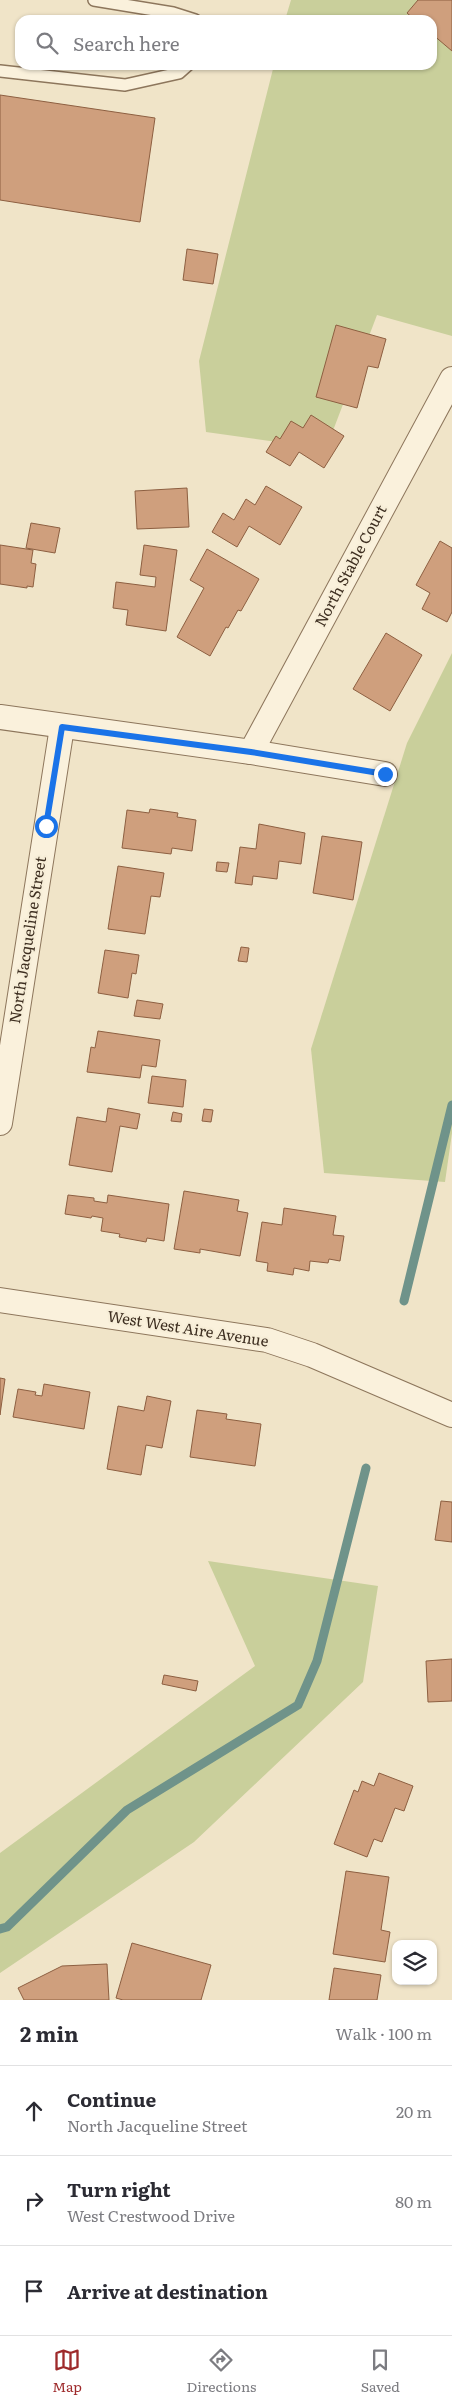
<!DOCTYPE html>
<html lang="en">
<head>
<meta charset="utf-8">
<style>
	body { margin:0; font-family:Literata,serif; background:#f2f2f3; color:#2b2b33 }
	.controls { position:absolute; right:15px; bottom:15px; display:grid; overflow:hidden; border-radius:10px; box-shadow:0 1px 4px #0004 }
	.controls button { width:45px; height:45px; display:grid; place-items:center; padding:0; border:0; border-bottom:1px solid #e1e1e2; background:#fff; color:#2b2b33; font:25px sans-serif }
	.stop { position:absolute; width:15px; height:15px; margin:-11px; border:4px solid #1a73e8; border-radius:50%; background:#fff }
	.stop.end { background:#1a73e8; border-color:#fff; box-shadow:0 1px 5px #0008 }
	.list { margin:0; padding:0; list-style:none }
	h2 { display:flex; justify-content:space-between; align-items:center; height:65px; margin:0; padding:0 20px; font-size:21px }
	h2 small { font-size:16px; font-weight:400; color:#7c7c81 }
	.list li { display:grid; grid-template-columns:32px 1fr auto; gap:15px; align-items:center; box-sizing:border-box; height:90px; padding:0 20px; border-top:1px solid #e1e1e2 }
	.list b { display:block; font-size:19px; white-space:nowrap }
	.list p { margin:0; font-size:16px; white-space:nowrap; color:#7c7c81 }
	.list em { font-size:16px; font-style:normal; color:#7c7c81 }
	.icon { flex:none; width:28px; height:28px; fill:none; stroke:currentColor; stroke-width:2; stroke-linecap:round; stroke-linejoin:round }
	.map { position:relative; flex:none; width:452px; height:2000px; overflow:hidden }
	.search { position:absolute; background:#fff; box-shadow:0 1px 4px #0004; left:15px; right:15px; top:15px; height:55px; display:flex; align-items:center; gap:12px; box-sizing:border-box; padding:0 18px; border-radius:15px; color:#7c7c81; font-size:19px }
	.sheet { height:335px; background:#fff }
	nav { display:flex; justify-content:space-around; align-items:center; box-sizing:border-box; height:70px; border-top:1px solid #e1e1e2; background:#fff; font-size:14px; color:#7c7c81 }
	nav a { display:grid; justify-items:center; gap:2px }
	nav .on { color:#9e2a2b }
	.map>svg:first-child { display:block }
	.green { fill:#c9cf9b }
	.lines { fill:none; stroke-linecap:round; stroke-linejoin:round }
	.stream { stroke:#6f938a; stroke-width:9 }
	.building { fill:#cf9f7d; stroke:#8d5f41 }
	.lane-casing { stroke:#8d765c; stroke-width:14 }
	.street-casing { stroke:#8d765c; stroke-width:26 }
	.lane { stroke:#faf1dc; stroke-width:11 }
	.street { stroke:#faf1dc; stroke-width:24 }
	.route { stroke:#1a73e8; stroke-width:6 }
	.labels { text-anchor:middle; stroke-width:4.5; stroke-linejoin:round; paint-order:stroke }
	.street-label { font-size:15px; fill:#3d2e20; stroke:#f7eed8 }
</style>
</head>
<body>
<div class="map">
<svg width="452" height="2000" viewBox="0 0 452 2000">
	<rect width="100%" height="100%" fill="#f0e4c8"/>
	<g class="green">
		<path d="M291,0h161v336l-75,-21 -51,134 -120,-17 -7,-71 75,-296h158v-45h-147z"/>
		<path d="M452,653v480l-7,49 -121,-9 -13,-124 96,-306z"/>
		<path d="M208,1561l170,25 -15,96 -169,160 -194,131v-120l255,-187z"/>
	</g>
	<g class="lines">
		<g class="stream">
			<path d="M404,1301l48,-196"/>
			<path d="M0,1929l7,-2 120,-117 171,-105 19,-44 49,-193"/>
		</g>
	</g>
	<g class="building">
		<path d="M418,0h34v51l-20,-17v-14h-17l-8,-7z"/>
		<path d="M0,95l155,23 -15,104 -140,-22z"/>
		<path d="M187,249l31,5 -5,30 -30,-4z"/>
		<path d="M336,325l50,14 -8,29 -10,-2 -11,42 -41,-11z"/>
		<path d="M311,415l33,21 -20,32 -25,-16 -9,14 -24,-14 10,-16 4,3 11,-18 12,7z"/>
		<path d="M266,486l36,21 -22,38 -31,-19 -12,21 -25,-15 11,-19 11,7 12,-21 9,6z"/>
		<path d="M187,488l2,39 -52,2 -2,-38z"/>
		<path d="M31,523l29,5 -5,25 -29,-5z"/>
		<path d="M440,541l12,7v64l-5,10 -25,-13 8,-16 -14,-8z"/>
		<path d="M0,545l33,5 -2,13 5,1 -3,23 -6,-1v2l-27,-4z"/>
		<path d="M144,545l33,5 -11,81 -40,-6 2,-15 -15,-2 3,-26 39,5 1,-10 -16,-2z"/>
		<path d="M207,549l52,30 -18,32 -3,-1 -10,18 -2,-1 -16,29 -33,-19 27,-49 -14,-8z"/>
		<path d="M386,633l36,22 -32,56 -37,-22z"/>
		<path d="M150,809l28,4 -1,4 19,3 -4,31 -20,-3 -1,6 -49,-6 5,-38 22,3z"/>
		<path d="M259,824l46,9 -4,31 -22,-3 -2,18 -24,-3 -1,9 -17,-2 5,-36 16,2z"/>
		<path d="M322,836l40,6 -9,58 -40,-7z"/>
		<path d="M217,862l12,1 -2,9 -11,-1z"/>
		<path d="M118,866l46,7 -4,24 -9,-1 -6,38 -37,-5z"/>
		<path d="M241,947l8,1 -2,14 -9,-1z"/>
		<path d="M105,950l34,5 -3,19 -4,-1 -4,25 -30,-5z"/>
		<path d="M137,1000l26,4 -3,15 -26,-3z"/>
		<path d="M98,1031l62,9 -4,27 -14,-2 -2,13 -53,-6 4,-25 4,1z"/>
		<path d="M152,1076l34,4 -3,27 -35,-4z"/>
		<path d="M108,1108l32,6 -3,15 -17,-3 -8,46 -43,-7 8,-48 29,5z"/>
		<path d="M204,1109l9,1 -2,12 -9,-1z"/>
		<path d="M173,1112l9,2 -1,8 -10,-1z"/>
		<path d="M184,1191l55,9 -2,11 11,2 -8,43 -40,-7v4l-26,-4z"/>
		<path d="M68,1195l26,3v3l13,2 1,-8 61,9 -5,37 -17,-3 -1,4 -27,-5 1,-3 -19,-3 2,-13 -11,-2 -1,2 -26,-4z"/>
		<path d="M284,1208l52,8 -3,19 11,1 -4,25 -11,-2 -1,4 -18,-2 -1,10 -15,-3 -1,7 -26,-4 1,-8 -12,-2 6,-39 20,3z"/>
		<path d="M0,1378l5,1 -5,36z"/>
		<path d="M44,1384l46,8 -6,37 -71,-12 5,-28 18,3 -1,3 7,1z"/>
		<path d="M147,1396l24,5 -9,47 -16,-3 -5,30 -34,-6 11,-63 26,5z"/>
		<path d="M197,1410l30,4 -1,5 35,5 -6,42 -65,-9z"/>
		<path d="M441,1501l11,1v40l-17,-2z"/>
		<path d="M452,1659v42l-24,1 -2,-41z"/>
		<path d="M164,1675l34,6 -2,10 -34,-7z"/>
		<path d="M379,1773l34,13 -9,25 -9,-3 -13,34 -8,-3 -7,18 -33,-13 20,-54 4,2 4,-11 12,5z"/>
		<path d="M346,1871l43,6 -8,53 9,2 -5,30 -52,-8z"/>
		<path d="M132,1943l79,22 -10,35h-78l-7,-2z"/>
		<path d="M107,1964l2,36h-85l-6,-12 44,-22z"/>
		<path d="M334,1968l47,7 -4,25h-48z"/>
	</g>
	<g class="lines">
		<g class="lane-casing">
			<g id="lane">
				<path d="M94,0l79,13 22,7"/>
				<path d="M0,71l125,14 54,-12 9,-8"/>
			</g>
		</g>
		<g class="street-casing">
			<g id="street">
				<path d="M0,717l251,35 134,22"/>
				<path d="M251,752l201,-373"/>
				<path d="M0,1123l62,-396"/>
				<path d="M0,1300l267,40 45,15 140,60"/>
			</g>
		</g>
		<use href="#lane" class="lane"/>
		<use href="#street" class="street"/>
	</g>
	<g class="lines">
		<path class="route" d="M46,826l16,-99 189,25 134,22"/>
	</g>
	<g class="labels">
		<g class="street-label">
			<text transform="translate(351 566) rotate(-62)" y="5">North Stable Court</text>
			<text transform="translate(28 940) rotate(-81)" y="5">North Jacqueline Street</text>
			<text transform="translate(188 1329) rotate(9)" y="5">West West Aire Avenue</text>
		</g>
	</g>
</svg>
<div class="controls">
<button><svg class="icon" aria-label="layers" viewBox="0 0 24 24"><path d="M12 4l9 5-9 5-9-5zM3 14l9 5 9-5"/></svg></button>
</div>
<div class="stop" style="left:46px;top:826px"></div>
<div class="stop end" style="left:385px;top:774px"></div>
<div class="search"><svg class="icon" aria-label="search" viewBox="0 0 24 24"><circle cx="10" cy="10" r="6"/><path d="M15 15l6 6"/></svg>Search here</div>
</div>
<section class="sheet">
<h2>2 min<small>Walk · 100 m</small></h2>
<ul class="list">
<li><svg class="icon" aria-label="ahead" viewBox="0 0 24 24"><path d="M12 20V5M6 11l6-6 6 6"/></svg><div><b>Continue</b><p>North Jacqueline Street</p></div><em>20 m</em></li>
<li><svg class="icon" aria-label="right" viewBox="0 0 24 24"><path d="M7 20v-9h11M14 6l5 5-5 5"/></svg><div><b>Turn right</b><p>West Crestwood Drive</p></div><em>80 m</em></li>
<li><svg class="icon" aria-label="arrive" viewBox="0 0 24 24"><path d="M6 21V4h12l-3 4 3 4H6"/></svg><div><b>Arrive at destination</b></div></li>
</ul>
</section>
<nav>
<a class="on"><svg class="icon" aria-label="map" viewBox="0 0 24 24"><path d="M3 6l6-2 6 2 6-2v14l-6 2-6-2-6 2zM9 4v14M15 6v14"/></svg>Map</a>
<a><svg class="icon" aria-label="directions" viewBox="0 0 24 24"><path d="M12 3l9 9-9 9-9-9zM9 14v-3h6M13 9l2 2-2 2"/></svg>Directions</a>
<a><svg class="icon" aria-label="saved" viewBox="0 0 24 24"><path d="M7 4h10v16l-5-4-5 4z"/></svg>Saved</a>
</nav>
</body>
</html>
